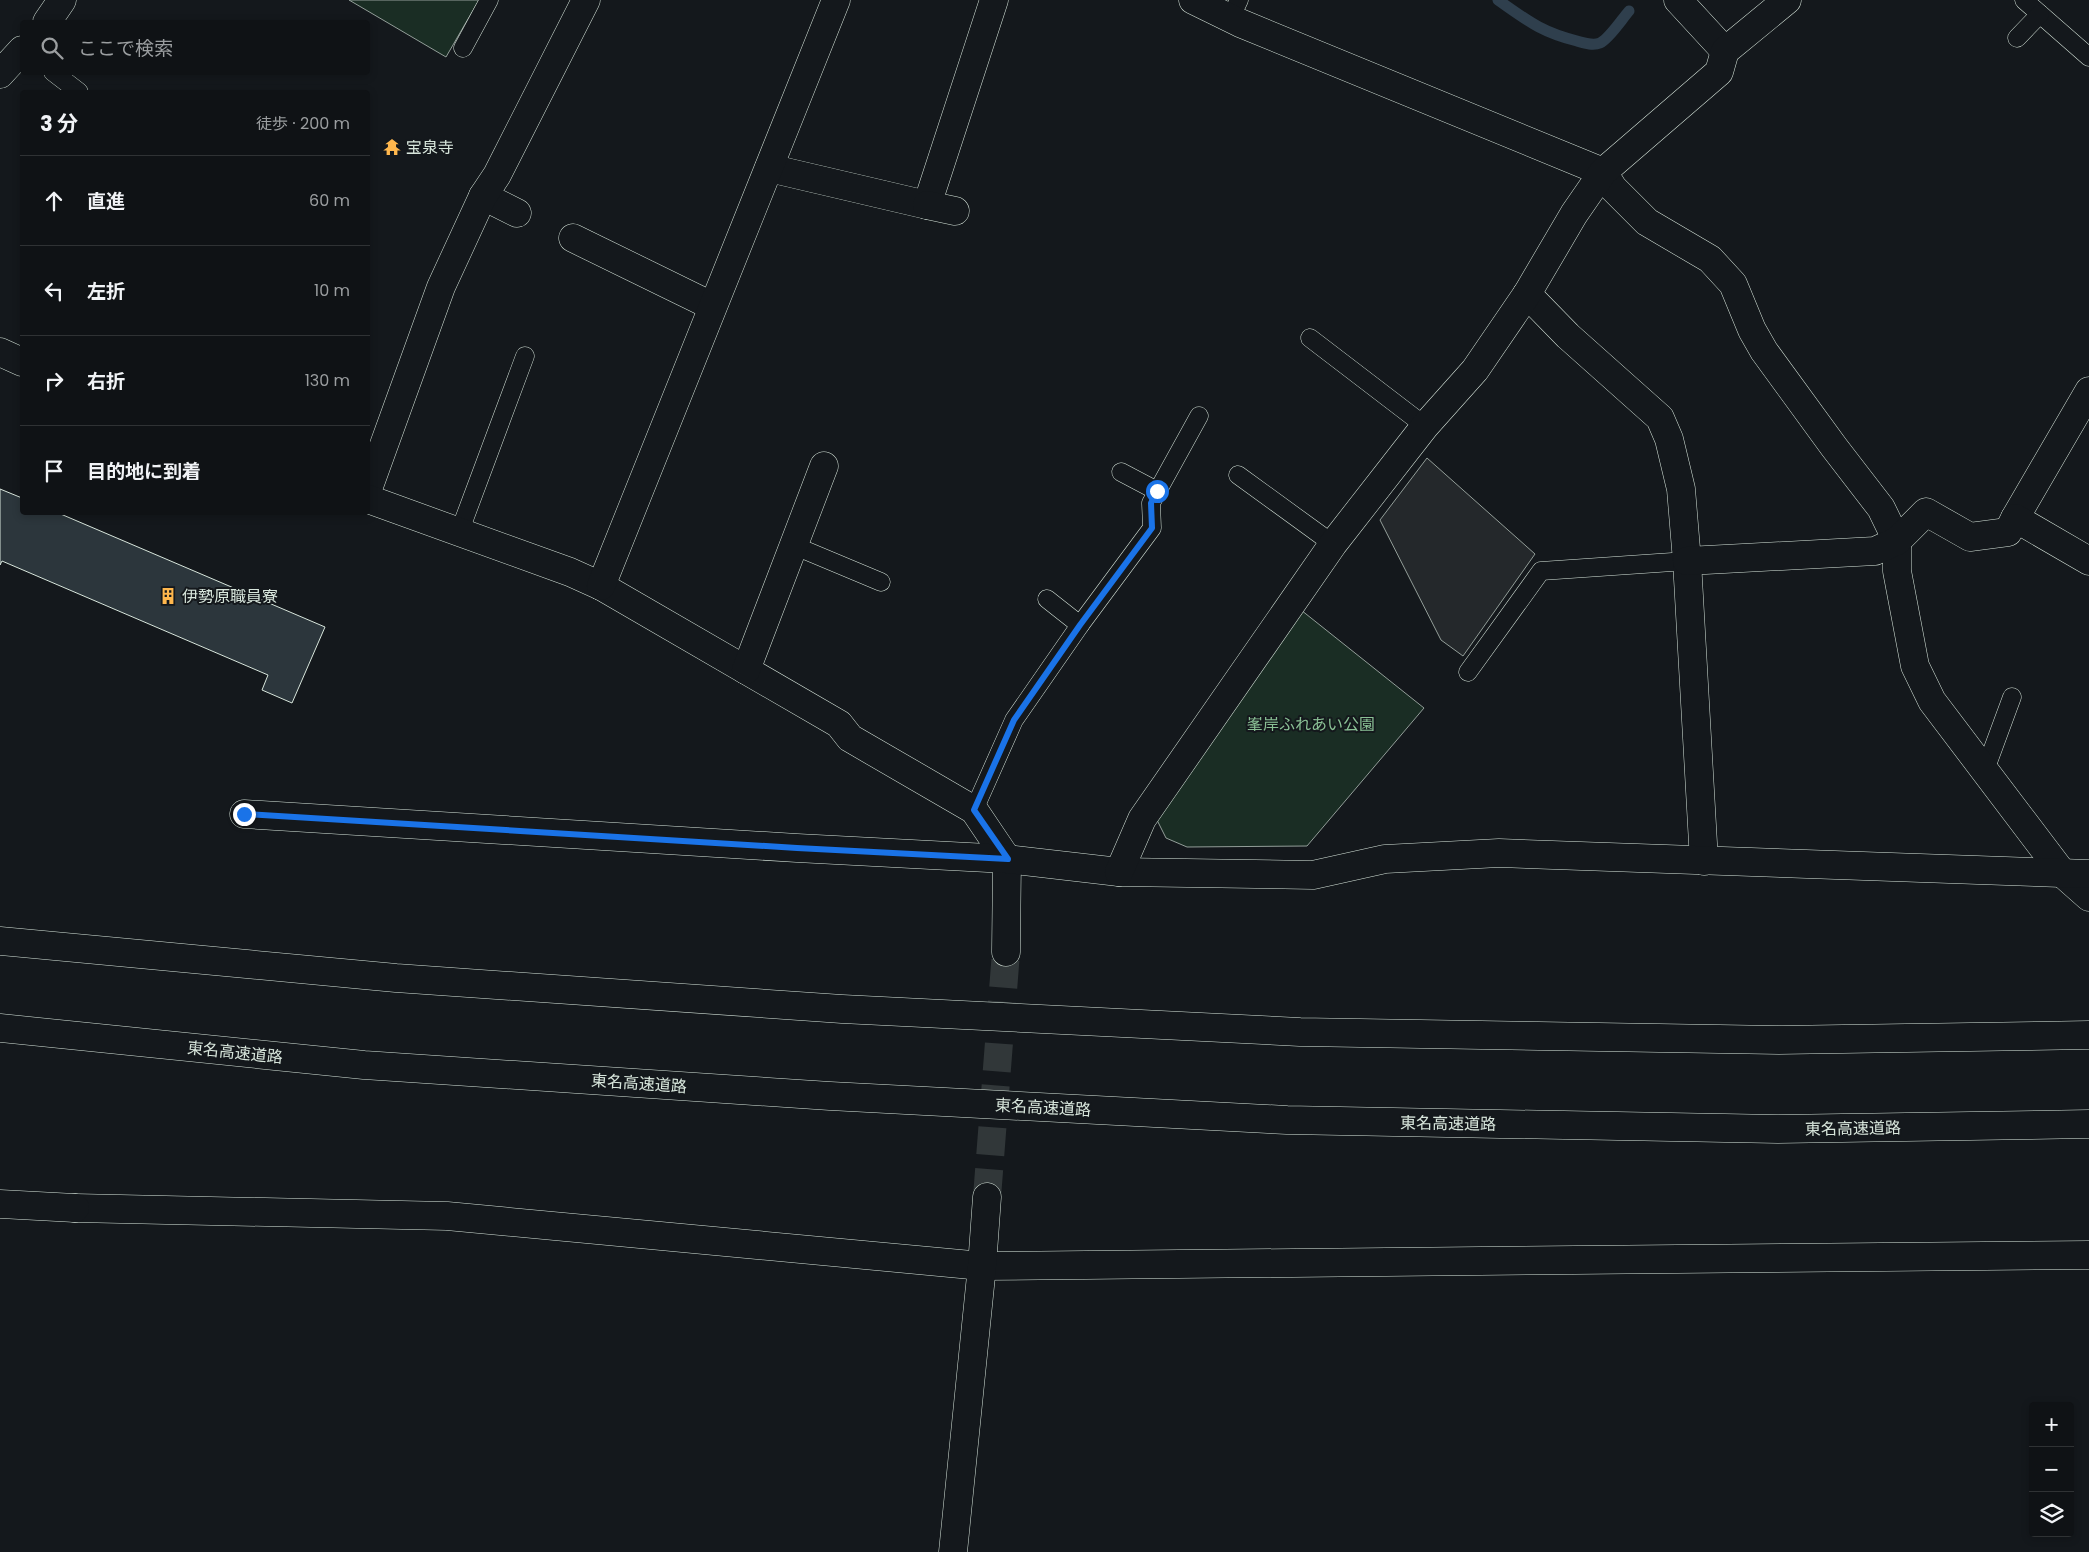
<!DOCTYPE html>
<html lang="ja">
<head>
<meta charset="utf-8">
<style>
	body { margin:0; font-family:Poppins,"Noto Sans JP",sans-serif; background:#181b1e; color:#f1f3f6 }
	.controls { position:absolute; right:15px; bottom:15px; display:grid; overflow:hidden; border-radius:5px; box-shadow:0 2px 8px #0003 }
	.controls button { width:45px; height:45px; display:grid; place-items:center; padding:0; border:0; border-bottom:1px solid #2f3234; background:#0f1215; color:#f1f3f6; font:25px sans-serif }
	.stop { position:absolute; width:15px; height:15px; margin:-11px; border:4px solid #1a73e8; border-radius:50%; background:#fff }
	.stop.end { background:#1a73e8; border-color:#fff; box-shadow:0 1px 5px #0008 }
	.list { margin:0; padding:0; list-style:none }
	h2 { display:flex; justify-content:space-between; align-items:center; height:65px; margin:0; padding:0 20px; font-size:21px }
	h2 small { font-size:16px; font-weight:400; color:#9b9ea0 }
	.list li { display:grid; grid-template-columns:32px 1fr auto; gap:15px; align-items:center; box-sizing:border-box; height:90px; padding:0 20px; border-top:1px solid #2f3234 }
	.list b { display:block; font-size:19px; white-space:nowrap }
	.list em { font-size:16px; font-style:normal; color:#9b9ea0 }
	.icon { flex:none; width:28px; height:28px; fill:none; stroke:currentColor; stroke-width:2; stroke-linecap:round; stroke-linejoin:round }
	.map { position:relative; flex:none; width:2089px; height:1552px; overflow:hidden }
	.search { position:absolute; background:#0f1215; box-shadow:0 2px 8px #0003; left:20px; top:20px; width:350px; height:55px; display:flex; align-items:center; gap:12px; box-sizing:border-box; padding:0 18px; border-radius:5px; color:#9b9ea0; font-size:19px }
	.panel { position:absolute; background:#0f1215; box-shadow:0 2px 8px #0003; left:20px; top:90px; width:350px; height:425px; border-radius:5px }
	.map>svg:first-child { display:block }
	.green { fill:#1a2d24; stroke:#939e99 }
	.parking { fill:#24282b; stroke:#939e99 }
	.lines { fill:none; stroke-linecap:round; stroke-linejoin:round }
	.stream { stroke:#2f3f4d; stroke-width:11 }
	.building { fill:#2c363c; stroke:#d8e6dc }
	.street-tunnel { stroke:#313739; stroke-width:28; stroke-dasharray:28 14; stroke-linecap:butt }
	.lane-casing { stroke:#d8e6dc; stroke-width:19 }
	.street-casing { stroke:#d8e6dc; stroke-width:29 }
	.secondary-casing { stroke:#d8e6dc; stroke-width:29 }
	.highway-casing { stroke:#d8e6dc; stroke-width:29 }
	.lane { stroke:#14181c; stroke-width:18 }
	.street { stroke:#14181c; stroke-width:28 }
	.secondary { stroke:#14181c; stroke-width:28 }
	.highway { stroke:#14181c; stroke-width:28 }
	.route { stroke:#1a73e8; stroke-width:6 }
	.labels { text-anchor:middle; stroke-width:4; stroke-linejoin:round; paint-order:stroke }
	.poi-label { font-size:16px; fill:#d8e6dc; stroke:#14181c; text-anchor:start }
	.park-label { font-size:16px; fill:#8ac095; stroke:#14181c }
	.street-label { font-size:16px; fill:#d8e6dc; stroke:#14181c }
</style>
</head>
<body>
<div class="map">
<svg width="2089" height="1552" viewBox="0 0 2089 1552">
	<rect width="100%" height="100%" fill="#14181c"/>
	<g class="green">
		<path d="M349,0h130l-33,57z"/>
		<path d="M1301,610l123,98 -117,138 -120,1 -21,-9 -10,-20z"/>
	</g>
	<path class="parking" d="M1427,458l108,96 -72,102 -22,-16 -61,-120z"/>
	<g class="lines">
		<path class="stream" d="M1498,0c30,21 43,32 79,41 7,2 16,5 23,2 9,-4 22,-24 29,-32"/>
	</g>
	<path class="building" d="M0,489l22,9v14h34l269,115 -33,76 -30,-13 6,-15 -266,-114 -2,4z"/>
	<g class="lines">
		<path class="street-tunnel" d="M987,1197l19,-245"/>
		<g class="lane-casing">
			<g id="lane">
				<path d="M2024,0l65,57"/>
				<path d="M1230,19l9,-19"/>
				<path d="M2017,38l23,-24"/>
				<path d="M463,48l26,-48"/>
				<path d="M53,72l26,20"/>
				<path d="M1310,338l115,88"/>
				<path d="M1121,472l36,19"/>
				<path d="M1238,475l95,69"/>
				<path d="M459,533l66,-177"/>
				<path d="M795,546l86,36"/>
				<path d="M1047,599l33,26"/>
				<path d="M1468,672l73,-101 146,-10"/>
				<path d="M1984,773l28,-76"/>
				<path d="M974,810l40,-90 66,-95 72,-97 -1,-25 48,-87"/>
			</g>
		</g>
		<g class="street-casing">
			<g id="street">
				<path d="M1193,0l47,23 363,149 10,16 34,34 63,37 23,25 19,46 12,21 70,96 47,61 16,33v30l18,95 17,35 131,173 26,23"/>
				<path d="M1678,0l47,51"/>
				<path d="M47,22l15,-22"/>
				<path d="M0,74l22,-24"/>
				<path d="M769,168l158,37 67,-205"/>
				<path d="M483,196l34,17"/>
				<path d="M927,205l28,6"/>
				<path d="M573,238l139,68"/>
				<path d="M1527,294l41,42 92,82 9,21 12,50 6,72 17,300"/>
				<path d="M0,352l22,10"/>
				<path d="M368,489l73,-202 42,-91 14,-21 89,-175"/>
				<path d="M368,499l202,73 31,14 238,138 11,14 124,72 33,49 -1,93"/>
				<path d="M2015,518l74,-127"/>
				<path d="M1687,561l188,-10 22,-10 29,-29 44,25 38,-5 7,-14 74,43"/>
				<path d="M601,586l235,-586"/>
				<path d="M746,670l78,-204"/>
				<path d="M244,814l553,34 210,11 112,13 194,3 72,-16 114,-6 590,21"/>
				<path d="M1119,872l23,-53 191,-275 92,-118 50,-56 52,-76 47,-80 29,-42 116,-100 6,-21 62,-51"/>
				<path d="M75,1208l372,8 535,50 1107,-11"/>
				<path d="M953,1552l29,-286 5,-69"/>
			</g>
		</g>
		<g class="secondary-casing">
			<path id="secondary" d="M0,1204l75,4"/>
		</g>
		<g class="highway-casing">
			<g id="highway">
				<path d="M0,941l396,37 446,31 458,23 479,8 310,-5"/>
				<path d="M0,1028l364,37 466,31 457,24 491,9 311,-5"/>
			</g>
		</g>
		<use href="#lane" class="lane"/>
		<use href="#street" class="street"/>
		<use href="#secondary" class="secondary"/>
		<use href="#highway" class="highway"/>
	</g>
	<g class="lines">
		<path class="route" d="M244,814l553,34 211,11 -34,-49 40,-90 66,-95 72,-97 -1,-25 6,-12"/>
	</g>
	<defs>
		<g id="temple-bare" transform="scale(1.35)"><path d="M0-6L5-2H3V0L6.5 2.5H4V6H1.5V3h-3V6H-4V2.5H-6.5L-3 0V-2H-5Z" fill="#ffb74d" stroke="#14181c" stroke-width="2.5" paint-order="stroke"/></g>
		<g id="building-bare" transform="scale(1.35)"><path d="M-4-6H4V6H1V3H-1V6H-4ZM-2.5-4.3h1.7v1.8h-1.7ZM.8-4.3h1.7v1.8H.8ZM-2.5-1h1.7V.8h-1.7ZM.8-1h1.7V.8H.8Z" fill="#ffb74d" stroke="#14181c" stroke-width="2.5" paint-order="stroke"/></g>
	</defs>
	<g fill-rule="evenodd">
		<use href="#temple-bare" x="392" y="147"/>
		<use href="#building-bare" x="168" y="596"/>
	</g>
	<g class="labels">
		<g class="poi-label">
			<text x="406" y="153">宝泉寺</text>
			<text x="182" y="602">伊勢原職員寮</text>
		</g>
		<g class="park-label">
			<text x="1311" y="730">峯岸ふれあい公園</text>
		</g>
		<g class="street-label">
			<text transform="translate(235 1052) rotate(6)" y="6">東名高速道路</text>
			<text transform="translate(639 1083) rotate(4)" y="6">東名高速道路</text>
			<text transform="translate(1043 1107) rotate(3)" y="6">東名高速道路</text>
			<text transform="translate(1448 1123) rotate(1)" y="6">東名高速道路</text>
			<text transform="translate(1853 1128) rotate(-1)" y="6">東名高速道路</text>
		</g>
	</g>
</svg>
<div class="controls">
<button>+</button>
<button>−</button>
<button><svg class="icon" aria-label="layers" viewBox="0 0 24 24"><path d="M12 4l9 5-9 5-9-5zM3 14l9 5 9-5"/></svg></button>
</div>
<div class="stop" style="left:1157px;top:491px"></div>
<div class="stop end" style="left:244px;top:814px"></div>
<div class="search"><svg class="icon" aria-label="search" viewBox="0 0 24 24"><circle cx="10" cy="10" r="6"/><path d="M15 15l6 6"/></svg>ここで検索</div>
<section class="panel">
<h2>3 分<small>徒歩 · 200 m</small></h2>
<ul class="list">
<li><svg class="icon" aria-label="ahead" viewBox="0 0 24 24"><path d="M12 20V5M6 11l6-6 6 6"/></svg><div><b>直進</b></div><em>60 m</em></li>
<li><svg class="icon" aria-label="left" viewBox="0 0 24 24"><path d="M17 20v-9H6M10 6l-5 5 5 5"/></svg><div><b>左折</b></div><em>10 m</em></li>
<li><svg class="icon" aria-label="right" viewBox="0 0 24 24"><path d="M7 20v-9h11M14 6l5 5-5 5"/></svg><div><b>右折</b></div><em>130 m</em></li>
<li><svg class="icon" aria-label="arrive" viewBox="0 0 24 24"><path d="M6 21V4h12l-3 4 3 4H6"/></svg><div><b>目的地に到着</b></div></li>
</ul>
</section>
</div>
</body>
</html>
